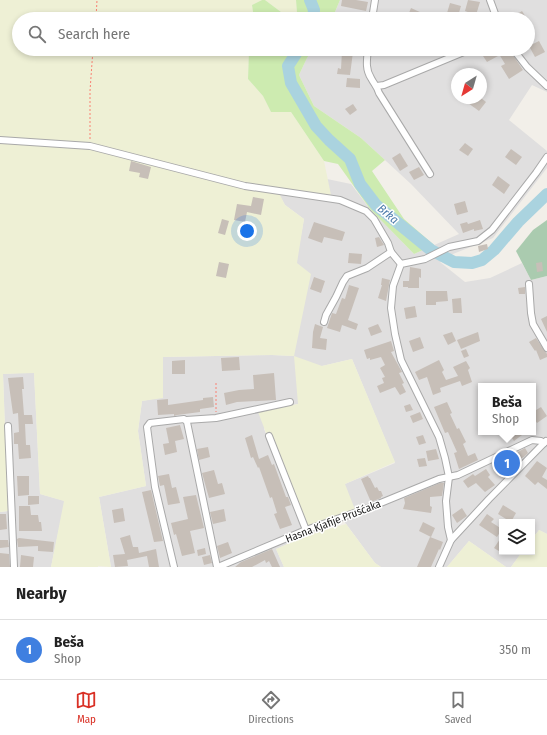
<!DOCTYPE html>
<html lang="en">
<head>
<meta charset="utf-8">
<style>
	body { margin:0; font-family:"Fira Sans Condensed",sans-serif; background:#f6f6f6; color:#222 }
	.controls { position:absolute; right:12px; bottom:12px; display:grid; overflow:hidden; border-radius:0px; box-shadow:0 2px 6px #0003 }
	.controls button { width:36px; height:36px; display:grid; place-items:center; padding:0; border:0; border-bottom:1px solid #e0e0e0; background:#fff; color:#222; font:20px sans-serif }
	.compass { position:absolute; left:451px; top:68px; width:36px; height:36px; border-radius:50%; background:#fff; box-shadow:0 2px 6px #0003; rotate:217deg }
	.you { position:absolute; left:247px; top:231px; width:14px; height:14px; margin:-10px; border:3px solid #fff; border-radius:50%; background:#1a73e8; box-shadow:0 0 0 6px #1a73e833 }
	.badge { display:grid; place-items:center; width:26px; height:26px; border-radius:50%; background:#d93025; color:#fff; font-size:13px; font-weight:700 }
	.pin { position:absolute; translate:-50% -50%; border:2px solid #fff; box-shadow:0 1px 4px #0006 }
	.popup { position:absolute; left:478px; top:383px; width:58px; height:52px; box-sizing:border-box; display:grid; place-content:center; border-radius:0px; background:#fff; filter:drop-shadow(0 1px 3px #0005); font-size:13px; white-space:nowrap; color:#767676 }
	.popup b { font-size:15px; color:#222 }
	.popup::after { content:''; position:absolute; left:50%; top:100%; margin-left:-8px; border:8px solid transparent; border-top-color:#fff }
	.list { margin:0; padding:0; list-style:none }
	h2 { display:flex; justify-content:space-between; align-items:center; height:52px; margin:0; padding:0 16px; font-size:17px }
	h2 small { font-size:13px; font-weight:400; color:#767676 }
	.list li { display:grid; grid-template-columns:26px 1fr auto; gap:12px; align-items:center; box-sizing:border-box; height:60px; padding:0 16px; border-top:1px solid #e0e0e0 }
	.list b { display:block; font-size:15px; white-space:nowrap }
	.list p { margin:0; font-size:13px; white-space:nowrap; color:#767676 }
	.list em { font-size:13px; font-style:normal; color:#767676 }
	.icon { flex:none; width:22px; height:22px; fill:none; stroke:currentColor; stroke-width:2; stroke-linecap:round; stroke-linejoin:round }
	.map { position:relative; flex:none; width:547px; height:567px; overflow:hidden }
	.search { position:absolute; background:#fff; box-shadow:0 2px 6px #0003; left:12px; right:12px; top:12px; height:44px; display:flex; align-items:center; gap:10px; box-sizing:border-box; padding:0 14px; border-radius:22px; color:#767676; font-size:15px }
	.sheet { height:112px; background:#fff }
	nav { display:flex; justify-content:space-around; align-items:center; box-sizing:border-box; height:56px; border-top:1px solid #e0e0e0; background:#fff; font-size:11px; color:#767676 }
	nav a { display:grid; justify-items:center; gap:2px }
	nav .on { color:#d93025 }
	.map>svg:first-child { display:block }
	.residential { fill:#e0dfdf; fill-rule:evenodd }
	.farmland { fill:#eef0d5 }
	.grass { fill:#cdebb0 }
	.cemetery { fill:#aacbaf }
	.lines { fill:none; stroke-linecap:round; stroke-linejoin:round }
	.river { stroke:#aad3df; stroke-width:12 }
	.building { fill:#c7bfb8 }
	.street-casing { stroke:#a9a9a9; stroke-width:8 }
	.path { stroke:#fa8072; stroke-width:1; stroke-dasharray:2 2; stroke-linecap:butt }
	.street { stroke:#fff; stroke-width:6 }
	.labels { text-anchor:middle; stroke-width:3; stroke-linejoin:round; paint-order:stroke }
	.street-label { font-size:11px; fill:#222; stroke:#fff }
	.water-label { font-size:12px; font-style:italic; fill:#4a7aab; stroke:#fff }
</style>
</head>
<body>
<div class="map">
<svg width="547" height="567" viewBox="0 0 547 567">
	<rect width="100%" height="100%" fill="#f2efe9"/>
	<g class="residential">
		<path d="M340,0h207v92l-15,-7 -23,35 38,31v17l-54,70 -40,16 -13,8 25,20 25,-4 32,-15 9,17 16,-4v258l-8,-4 -7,9v-17h-30v30h20l-11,15h-5l-37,-26 -22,26h-66l-6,-4 -34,-46 4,-33 50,-21 -43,-104 -30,7 -24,38 -23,4 -11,21 42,107 -30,13 8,18h-173l-12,-70 47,-11 -8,-55 4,-30 21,-4v-40l109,-2 22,1 2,-93 8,-44 -19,-14 -10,-18 55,8 -3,-16 24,5 19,25 44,45 45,-20 -48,-50 -50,-46 -47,-32 -15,-31 8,-17 6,-9h215v-30h-196zM457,74h24v24h-24zM481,386h52v46h-52z"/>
		<path d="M34,372l6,122 25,7 -14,66h-51v-55l8,-1 -5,-137z"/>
	</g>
	<g class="farmland">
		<path d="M0,0h262l-10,5 2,14h-235v30h230l-1,30 15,17 8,16h20l33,49 7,34 -55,-8 9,18 19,14 -7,44 14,11 -17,82 28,10 30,-7 43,103 -50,22 11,28 -53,17 -45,-117 40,-8 -4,-48 -22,-1 -109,2v41l-21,3 -4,30 8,55 -47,11 12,70 -13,-1v1h-47l13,-66 -24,-7 -6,-121 -31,1 5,137 -8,1z"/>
		<path d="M265,0h31l1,13 -16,-1z"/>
		<path d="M346,524l29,39 6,4h-97l-8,-18 30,-13z"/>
		<path d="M539,530l8,4v33h-36l11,-15h10v-13z"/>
		<path d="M469,541l37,26h-59z"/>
	</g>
	<g class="grass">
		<path d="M262,0h3l16,12 16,1 -1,-13h44l-8,19h-78l-2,-14z"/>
		<path d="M249,49h64l-6,9 -8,17 15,31 47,32 24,22 -13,11 32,48 30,26 -20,9 -44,-45 -32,-45 -14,-3 -33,-49h-20l-8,-16 -15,-17z"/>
	</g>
	<path class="cemetery" d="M547,220v56l-16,4 -15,-29 17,-21z"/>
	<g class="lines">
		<g class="river">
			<path d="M310,0l4,10 -1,9"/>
			<path d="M299,49l-11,17 3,17 25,43 13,14 21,19 10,25 16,21 55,45 23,12 18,1 10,-3 12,-10 24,-28 29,-28"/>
		</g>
	</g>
	<g class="building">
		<path d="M342,0h14l12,2 -2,9 -25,-5z"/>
		<path d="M468,0l12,2 -4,13 -11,-4z"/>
		<path d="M450,3l11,3 -3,10 -11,-3z"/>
		<path d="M411,8l11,5 -3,6 -12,-1z"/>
		<path d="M522,11l5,8h-17z"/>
		<path d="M539,41l6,11 -10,5 -6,-11z"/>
		<path d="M488,49h5l5,7 -11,6 -6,-9z"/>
		<path d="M496,49h13l14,21 -14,9 -8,-13 4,-2z"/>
		<path d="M342,51l11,1 -3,23 -13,-1 1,-6 3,1z"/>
		<path d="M347,78l13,1v9l-14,-1z"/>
		<path d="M461,98h20l5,4 -7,9z"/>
		<path d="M353,104l4,6 -7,5 -5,-6z"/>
		<path d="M465,143l8,6 -5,7 -9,-6z"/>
		<path d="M511,149l11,8 -6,8 -11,-8z"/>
		<path d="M400,153l8,13 -8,5 -8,-13z"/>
		<path d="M131,161l20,6 -3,12 -9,-2 1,-4 -11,-2z"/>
		<path d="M419,167l5,8 -10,5 -5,-8z"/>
		<path d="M498,176l12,9 -6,9 -12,-9z"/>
		<path d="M253,197l11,2 -3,16 -14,-3 -2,10 -11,-2 3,-16 14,2z"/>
		<path d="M465,201l3,11 -11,3 -3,-11z"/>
		<path d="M222,219l7,2 -4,14 -7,-2z"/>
		<path d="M480,220l3,9 -9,2v-2l-11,4 -3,-9 7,-2 1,2z"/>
		<path d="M314,222l31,10 -3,9 -18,-4 -2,6 -14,-5z"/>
		<path d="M379,237l5,8 -7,2 -2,-9z"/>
		<path d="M487,244l1,5 -9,3 -1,-6z"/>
		<path d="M349,253l13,1 -1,10 -13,-1z"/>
		<path d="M219,262l10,2 -3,14 -10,-2z"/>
		<path d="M542,262l1,9 -6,1 -1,-9z"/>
		<path d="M410,267l11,2v9l-2,-1v11h-11v-1h-5v-6h6z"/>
		<path d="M314,277l11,4 -4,12 -11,-4z"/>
		<path d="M382,278l8,2 -4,21 -8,-3 4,-13h-1z"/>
		<path d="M349,285l10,3 -11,32 10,4 -2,6 -14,-5 -2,7 -13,-4 5,-15 4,1 6,-16 3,1z"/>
		<path d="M525,287v7h-6l-1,-6z"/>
		<path d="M426,291h21l1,10 -12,1v3h-10z"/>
		<path d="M461,298l1,15h-9l-1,-14z"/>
		<path d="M415,306l2,11 -11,2 -2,-11z"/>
		<path d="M547,316v16l-6,-13z"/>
		<path d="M315,324l8,3 -3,11 7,1 -1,11 -14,-2 1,-16z"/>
		<path d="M378,324l4,8 -11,4 -3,-8z"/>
		<path d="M452,332l4,9 -8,4 -5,-10z"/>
		<path d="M478,332l2,9 -19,8 -4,-9z"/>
		<path d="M420,337l4,11 -11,4 -4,-11z"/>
		<path d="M536,338l11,16v3l-7,3 -4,-10 -1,1 -6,-9z"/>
		<path d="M391,341l3,10 -3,1 11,20 -3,1 5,10 -2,1 4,8 -6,3 -5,-8 -15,6 -3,-7 7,-3 -2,-5 3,-1 -5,-9 5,-3 -4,-8 -11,3v-2l-3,1 -3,-9z"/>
		<path d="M466,349l3,7 -5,2 -3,-7z"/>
		<path d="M239,357l1,13 -18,1 -1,-13z"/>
		<path d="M185,360v14h-13v-13z"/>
		<path d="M439,360l5,10 -2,2 4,8 12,-4 -5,-9 13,-6 4,7 -2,2 4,12 -10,4 -2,-5 -20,7 1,4 -8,3 -6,-18 -8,3 -4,-8z"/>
		<path d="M274,373l2,27 -39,2 -11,3 -2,-12 15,-3 15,-1 -1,-14z"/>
		<path d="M23,377l1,12h-2l2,26h8l1,9h-8l1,21h4l1,13 -12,1 -1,-15h-4v-11l5,-1 -1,-19 -5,1 -5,-36z"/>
		<path d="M213,397l1,10 -14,2v3l-23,3 -3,1v-2l-16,1 -1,-15 11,-1v6l35,-5v-2z"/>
		<path d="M447,402l5,11 -2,1 7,15 2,-1 7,14 -3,2 5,12 7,-3 3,7 -19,9 -5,-16 3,-1 -9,-20 -3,1 -11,-26z"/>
		<path d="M410,404l3,6 -7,2 -2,-6z"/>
		<path d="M541,407l6,9 -10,7 -4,-6v-5z"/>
		<path d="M420,412l3,7 -10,4 -3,-7z"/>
		<path d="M180,425l4,14 -9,2 2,11 -12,3 -2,-11 6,-1 -3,-15z"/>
		<path d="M508,432h12l2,3 -8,6z"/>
		<path d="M252,435l7,24 9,-4 4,10 2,-1 12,33h2l3,8 -6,2 7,18 -12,4 -6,-15 3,-1 -5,-16 -2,1 -11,-31 -1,1 -5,-11 -2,1 -6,-20z"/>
		<path d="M423,435l3,8 -7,2 -3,-8z"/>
		<path d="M208,447l2,10 -11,3 -2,-11z"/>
		<path d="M525,448l3,5 -4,4 -11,5 2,4 -4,4 -1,-2 -7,3 -5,-8z"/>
		<path d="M436,449l3,10 -11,2 -2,-10z"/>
		<path d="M425,458l2,8 -8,1 -2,-8z"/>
		<path d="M537,461l10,7 -5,9 5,3v9l-9,-7 -3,3 -10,-9z"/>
		<path d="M486,469l4,6 -2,2 7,8 -10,7 -9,-9 -8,5 -5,-7 10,-7 2,2z"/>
		<path d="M214,470l4,14 4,-1 3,11 -16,4 -7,-25z"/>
		<path d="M169,474l3,14 4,-1 4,16 -12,2 -4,-20 -4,1 -2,-10z"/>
		<path d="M17,476h12v19l-11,1z"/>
		<path d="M368,476l1,2h1l5,10 2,-1 2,4h2l2,5 -2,1v1l-10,4 -10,-23z"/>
		<path d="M440,483h4l-2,13 -12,1v9l2,1 -1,6 -28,-4 2,-6 -1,-5z"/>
		<path d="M151,490l12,51 -9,1 -12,-50z"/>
		<path d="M196,495l8,33 -14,3 5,22 -13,3 -6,-22 -2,1 -3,-12 17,-4 -5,-22z"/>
		<path d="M28,496h11v8l-11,1z"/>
		<path d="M503,505l13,8 -5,9 -13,-8z"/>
		<path d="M19,506h11l1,9h7l1,7h2l1,9h-23z"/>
		<path d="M123,508l2,13 -11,2 -2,-13z"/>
		<path d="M462,508l5,8 -10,7 -5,-8z"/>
		<path d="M224,509l2,12 -13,3 -3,-12z"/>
		<path d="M0,514h6l1,15 -7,1z"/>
		<path d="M487,514l7,5 -3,3 11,7 -5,8 -18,-12z"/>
		<path d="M423,522l12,6 -4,9 -12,-6z"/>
		<path d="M130,535l3,12h5l1,6 17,-4 3,18h-10l-2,-11 -20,4 1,6 -13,1 -2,-12 12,-1 -5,-16z"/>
		<path d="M502,536v17l-8,-5z"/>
		<path d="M430,537l13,5 -3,8 -1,-1 -8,18h-14z"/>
		<path d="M19,538l35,4 -1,10 -15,-1v-5l-20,1 -1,-8z"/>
		<path d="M0,540h8l1,7 -9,1z"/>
		<path d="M228,542l4,11 -12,5 -3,-12z"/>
		<path d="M205,548l1,6 -8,2 -1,-6z"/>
		<path d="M272,549l8,18h-8l-3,-6 -3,2 -1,-3 -13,7h-17l6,-5z"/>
		<path d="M0,553l9,1 1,13h-10z"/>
		<path d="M21,555l13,2 -1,10h-13z"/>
		<path d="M210,555l2,8 -8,2 -2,-8z"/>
	</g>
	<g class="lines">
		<g class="street-casing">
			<g id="street">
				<path d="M490,0l7,19"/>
				<path d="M372,19l3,-19"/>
				<path d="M368,49c-1,10 -3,20 3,29 3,6 6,8 8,15l51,81"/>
				<path d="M513,49l14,18 20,19"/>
				<path d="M377,86l7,-1 87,-36"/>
				<path d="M0,140l90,6 155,40 95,14 26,11 8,8 14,24 3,9 10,12"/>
				<path d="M529,284l2,29 2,11 14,24"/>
				<path d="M324,322l2,-7 10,-18 7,-15 4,-6 20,-8 24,-16"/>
				<path d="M186,420l30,-2 74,-16"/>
				<path d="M8,426l6,141"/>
				<path d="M269,436l37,94"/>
				<path d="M451,540l38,-41 57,-58"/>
				<path d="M174,567l-19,-80 -8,-60 3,-4 34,-4 3,3 30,145"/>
				<path d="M218,567l88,-37 65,-23 68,-28 19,-4 74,-35 9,1 3,2"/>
				<path d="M439,567l12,-27 -3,-13 -2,-26 3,-24 -4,-19 -6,-21 -38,-77 -6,-26 -4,-26 2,-22 8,-22 24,-5 24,-12 29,-6 14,-11 44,-57 11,-16"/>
			</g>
		</g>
		<g class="path">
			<path d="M96,19l1,-19"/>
			<path d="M90,139v-48l3,-42"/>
			<path d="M216,383v29"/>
		</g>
		<use href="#street" class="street"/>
	</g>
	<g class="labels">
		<g class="street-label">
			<text transform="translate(333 521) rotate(-21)" y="4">Hasna Kjafije Prušćaka</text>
		</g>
		<g class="water-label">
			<text transform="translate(388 214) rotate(40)" y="4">Brka</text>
		</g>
	</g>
</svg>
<div class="controls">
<button><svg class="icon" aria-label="layers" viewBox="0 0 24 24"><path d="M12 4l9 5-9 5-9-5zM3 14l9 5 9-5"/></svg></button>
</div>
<svg class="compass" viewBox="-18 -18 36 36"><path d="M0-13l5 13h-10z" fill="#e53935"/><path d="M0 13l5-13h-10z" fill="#767676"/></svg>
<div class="you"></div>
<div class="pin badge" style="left:507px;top:463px;background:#3f7fe0">1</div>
<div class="popup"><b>Beša</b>Shop</div>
<div class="search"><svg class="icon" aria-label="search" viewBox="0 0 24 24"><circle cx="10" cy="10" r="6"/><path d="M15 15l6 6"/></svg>Search here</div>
</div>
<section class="sheet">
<h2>Nearby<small></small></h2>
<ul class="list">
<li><span class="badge" style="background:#3f7fe0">1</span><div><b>Beša</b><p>Shop</p></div><em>350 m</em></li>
</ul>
</section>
<nav>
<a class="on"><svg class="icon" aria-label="map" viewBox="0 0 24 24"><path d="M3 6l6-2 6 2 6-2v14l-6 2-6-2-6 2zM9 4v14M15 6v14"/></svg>Map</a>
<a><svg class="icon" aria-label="directions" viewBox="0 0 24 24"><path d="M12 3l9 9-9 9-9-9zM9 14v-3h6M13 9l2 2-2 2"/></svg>Directions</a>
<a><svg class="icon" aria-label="saved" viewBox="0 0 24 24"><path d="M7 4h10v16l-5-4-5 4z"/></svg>Saved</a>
</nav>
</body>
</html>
